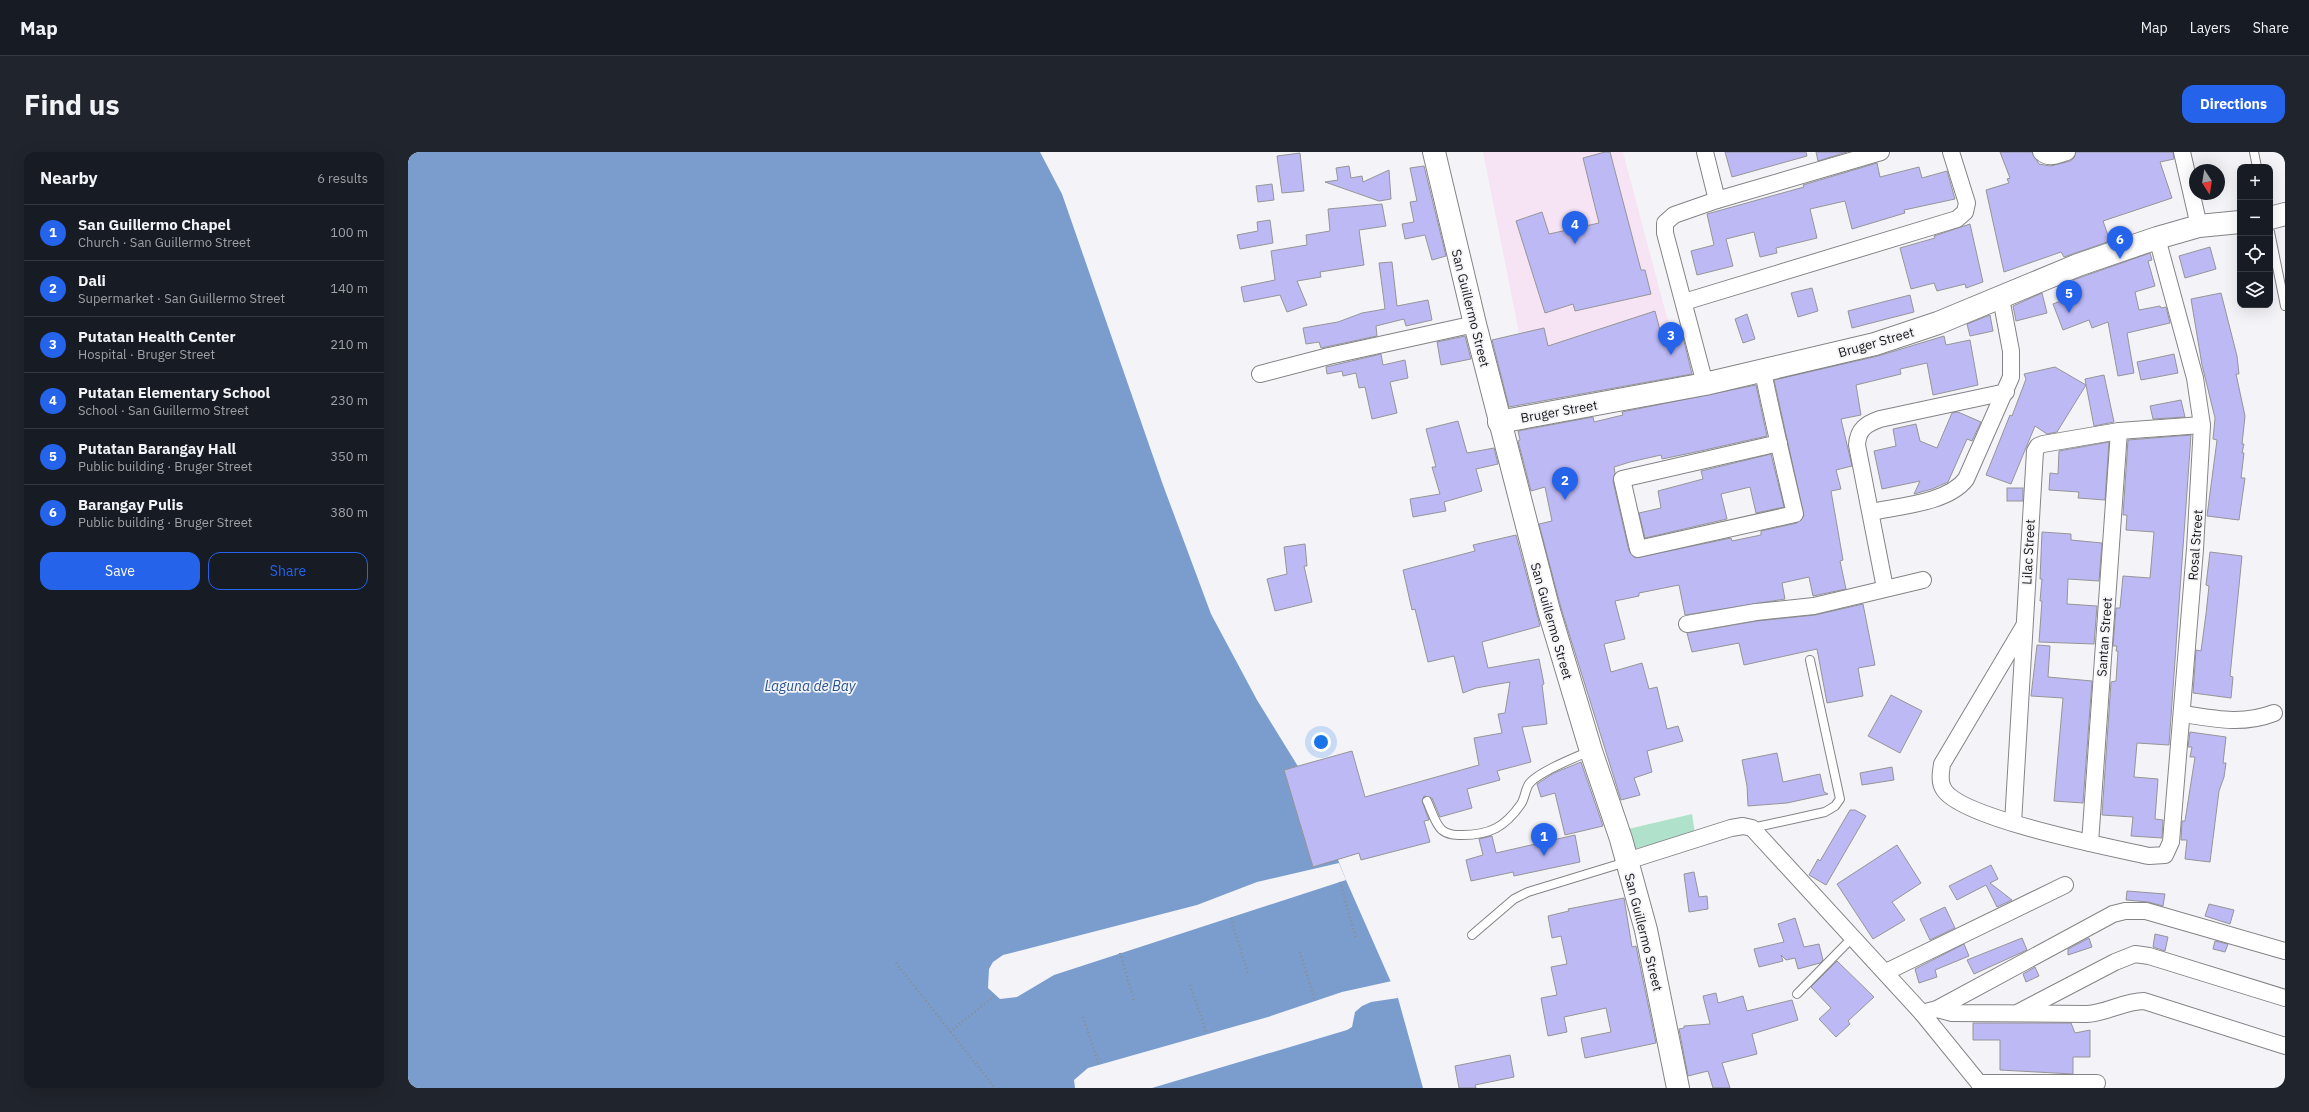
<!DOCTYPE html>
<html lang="en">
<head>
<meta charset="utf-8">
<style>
	body { margin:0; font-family:"IBM Plex Sans",sans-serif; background:#20242c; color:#f1f3f6 }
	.controls { position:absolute; right:12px; top:12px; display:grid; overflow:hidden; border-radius:8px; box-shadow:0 4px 16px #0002 }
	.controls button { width:36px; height:36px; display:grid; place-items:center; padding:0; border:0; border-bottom:1px solid #363941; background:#171b24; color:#f1f3f6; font:20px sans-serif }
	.compass { position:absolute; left:1781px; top:12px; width:36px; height:36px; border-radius:50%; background:#171b24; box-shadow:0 4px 16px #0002; rotate:168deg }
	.you { position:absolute; left:913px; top:590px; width:14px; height:14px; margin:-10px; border:3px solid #fff; border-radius:50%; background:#1a73e8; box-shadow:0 0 0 6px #1a73e833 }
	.badge { display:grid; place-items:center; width:26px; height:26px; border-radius:50%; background:#2563eb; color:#fff; font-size:13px; font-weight:700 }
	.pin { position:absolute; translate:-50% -33px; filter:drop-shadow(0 1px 2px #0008) }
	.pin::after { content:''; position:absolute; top:21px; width:14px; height:12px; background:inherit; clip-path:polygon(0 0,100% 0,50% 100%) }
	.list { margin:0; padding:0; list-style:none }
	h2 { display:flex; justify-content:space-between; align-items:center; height:52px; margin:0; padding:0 16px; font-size:17px }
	h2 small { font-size:13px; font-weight:400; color:#9ea1a6 }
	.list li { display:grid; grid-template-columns:26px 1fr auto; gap:12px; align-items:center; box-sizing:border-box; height:56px; padding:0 16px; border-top:1px solid #363941 }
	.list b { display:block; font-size:15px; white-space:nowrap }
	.list p { margin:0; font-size:13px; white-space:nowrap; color:#9ea1a6 }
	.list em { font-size:13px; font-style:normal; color:#9ea1a6 }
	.actions { display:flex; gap:8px; padding:12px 16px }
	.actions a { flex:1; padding:9px 0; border:1px solid #2563eb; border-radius:12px; text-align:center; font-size:14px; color:#2563eb }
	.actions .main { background:#2563eb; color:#fff }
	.icon { flex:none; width:22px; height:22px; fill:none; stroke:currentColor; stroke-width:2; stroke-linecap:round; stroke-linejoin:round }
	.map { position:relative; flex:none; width:1877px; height:936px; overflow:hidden; border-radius:12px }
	header { display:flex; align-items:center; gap:24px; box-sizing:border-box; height:56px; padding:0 20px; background:#171b24; border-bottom:1px solid #363941 }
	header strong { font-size:19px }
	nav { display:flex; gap:22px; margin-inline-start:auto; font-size:14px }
	.intro { display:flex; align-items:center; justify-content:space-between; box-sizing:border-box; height:96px; padding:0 24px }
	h1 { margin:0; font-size:28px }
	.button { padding:10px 18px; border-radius:12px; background:#2563eb; color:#fff; font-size:14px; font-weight:700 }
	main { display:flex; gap:24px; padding:0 24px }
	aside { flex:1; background:#171b24; border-radius:12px; box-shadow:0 4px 16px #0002 }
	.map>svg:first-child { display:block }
	.education { fill:#f6e4f5 }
	.green { fill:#b0e2cb }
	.water { fill:#7a9dce }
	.pier { fill:#f4f4f8 }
	.building { fill:#bdb9f4; stroke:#959598 }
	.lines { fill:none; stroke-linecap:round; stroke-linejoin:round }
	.lane-casing { stroke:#848487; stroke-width:10 }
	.street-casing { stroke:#848487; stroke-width:18 }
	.secondary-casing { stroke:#848487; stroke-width:24 }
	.path { stroke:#8c8c8f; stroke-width:2.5; stroke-dasharray:1 3; stroke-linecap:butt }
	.lane { stroke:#fff; stroke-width:8 }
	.street { stroke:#fff; stroke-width:16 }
	.secondary { stroke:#fff; stroke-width:22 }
	.labels { text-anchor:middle; stroke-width:3.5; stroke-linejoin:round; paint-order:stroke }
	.street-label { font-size:13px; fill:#171719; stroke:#f4f4f8 }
	.water-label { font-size:14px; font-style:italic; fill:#265290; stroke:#f4f4f8 }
</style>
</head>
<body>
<header>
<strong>Map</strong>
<nav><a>Map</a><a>Layers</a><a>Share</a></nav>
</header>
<div class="intro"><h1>Find us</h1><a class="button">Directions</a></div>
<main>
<aside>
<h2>Nearby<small>6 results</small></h2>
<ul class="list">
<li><span class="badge">1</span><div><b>San Guillermo Chapel</b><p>Church · San Guillermo Street</p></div><em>100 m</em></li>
<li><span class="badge">2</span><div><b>Dali</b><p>Supermarket · San Guillermo Street</p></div><em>140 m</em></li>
<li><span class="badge">3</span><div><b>Putatan Health Center</b><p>Hospital · Bruger Street</p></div><em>210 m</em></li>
<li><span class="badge">4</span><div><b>Putatan Elementary School</b><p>School · San Guillermo Street</p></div><em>230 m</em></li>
<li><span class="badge">5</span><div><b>Putatan Barangay Hall</b><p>Public building · Bruger Street</p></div><em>350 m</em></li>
<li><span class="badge">6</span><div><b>Barangay Pulis</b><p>Public building · Bruger Street</p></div><em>380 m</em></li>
</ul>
<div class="actions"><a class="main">Save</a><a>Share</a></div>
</aside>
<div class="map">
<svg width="1877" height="936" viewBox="0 0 1877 936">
	<rect width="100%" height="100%" fill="#f4f4f8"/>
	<path class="education" d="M1075,0h140l49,184 -144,43z"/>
	<path class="green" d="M1284,662l3,20 -61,15 -6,-20z"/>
	<path class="water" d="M0,0h632l22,42 101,291 48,129 46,86 50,81 39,99 52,118 25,90h-1015z"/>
	<g class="pier">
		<path d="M931,711l7,17 -292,95 -37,22 -17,2 -12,-11 1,-19 4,-7 10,-7 194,-50 60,-23z"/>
		<path d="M984,829l6,17 -27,4 -9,4 -7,6 -3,15 -5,3 -195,58h-77l-1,-8 14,-12 180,-51 74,-25z"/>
	</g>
	<g class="building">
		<path d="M1197,0h5l31,118h4l6,24 -76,17 -2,-7 -28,9 -29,-92 26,-9 7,22 50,-11 -16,-65z"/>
		<path d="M1317,0h81l1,4 -75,21z"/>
		<path d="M1408,0h31l-29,9z"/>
		<path d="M1592,0h32l7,12 11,2 20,-5 4,-3 2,-6h97l1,7 -14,3 12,36 -69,23 7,20 -46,16 -3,-5 -57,20 -18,-82 23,-7 -2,-4 3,-1z"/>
		<path d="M892,1l4,38 -22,2 -5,-37z"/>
		<path d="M1469,11l3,14 39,-10 3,11 25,-7 8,28 -51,11 1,3 -53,16 -7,-28 -35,8 7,29 -41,10 1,5 -17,4 -6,-25 -28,7 7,27 -36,9 -6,-24 23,-6 -7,-31 97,-27 -1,-2z"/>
		<path d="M941,14l2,12 11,-2 1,6 26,-12 2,29 -12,2 -54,-19 13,-2 -2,-12z"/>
		<path d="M1016,14l22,90 -14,4 -7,-25 -20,4 -3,-15 12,-2 -4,-20 7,-1 -7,-33z"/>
		<path d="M864,32l2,16 -16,2 -2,-16z"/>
		<path d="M974,52l4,22 -27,4 5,35 -44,7 1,5 -24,4 10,24 -20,7 -7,-17 -36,7 -3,-15 34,-7 -4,-29 36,-6 -1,-10 24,-4 -2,-22z"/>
		<path d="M862,68l3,23 -33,6 -3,-14 21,-4 -1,-9z"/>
		<path d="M1562,72l13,58 -17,6 -1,-4 -28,7 -3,-8 -23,6 -11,-41 35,-10 -1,-2z"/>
		<path d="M1802,95l6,22 -31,9 -6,-22z"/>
		<path d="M1742,101l2,7 -4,1 7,25 -20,6 4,18 21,-4 1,2 5,-1 4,16 -43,10 7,40 -16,3 -10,-54 -16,6 -3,-8 -26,10 -10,-26 26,-10 -6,-14z"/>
		<path d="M984,110l5,44 31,-6 4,20 -26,6 -2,-7 -28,7 1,10 -56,12 -2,-6 -13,2 -3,-16 35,-6 24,-9 23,-4 -6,-46z"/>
		<path d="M1404,136l6,23 -20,6 -7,-24z"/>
		<path d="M1634,141l5,20 -31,8 -3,-15z"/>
		<path d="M1813,141l16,63 2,18h-3l9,42 -3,28h2l-2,9h2l-3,25h4l-6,42 -32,-4 10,-76 -4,-1 2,-21 -13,-53 -11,-66z"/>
		<path d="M1502,143l4,17 -62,16 -4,-17z"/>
		<path d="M1247,159l7,27 20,-5 10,41 -183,33 -17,-67 52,-12 4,18z"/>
		<path d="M1339,162l8,25 -12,4 -8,-24z"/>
		<path d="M1582,163l3,16 -23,5 -3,-12z"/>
		<path d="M1057,184l6,23 -30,6 -4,-23z"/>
		<path d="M1536,184l2,9 24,-5 8,45 -45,10 -6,-32 -27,6 1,5 -45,11 5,30 -20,4 11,47 -16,4 5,19 -10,2 12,69 -3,1 6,28 -33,7 -4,-19 -27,6 3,16 -100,16 -6,-30 -40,8v3l-24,5 10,38 -21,5 7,28 31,-9 7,26 8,-2 10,42 11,-3 5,15 -36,10 5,21 -18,6 6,17 -19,5 -60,-192 -22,-84 13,-3 -7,-34 -14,4 -13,-50 2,-1 -2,-9 75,-14 1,5 29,-7 -1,-3 134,-27 11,51 -71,16 -34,7 -1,-4 -31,7 -16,5 1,6 -2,8 16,70 6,7 96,-20 1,3 29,-6v-4l36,-8 7,-7 -30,-136 104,-24z"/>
		<path d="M973,202l2,11 22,-5 3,18 -18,4 7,31 -25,6 -7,-32 -6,1 -3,-15 -13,3 -1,-5 -15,3 -1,-7z"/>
		<path d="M1766,202l4,19 -37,7 -4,-18z"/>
		<path d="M1647,215l31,18 -1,-6 19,-4 10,47 -20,4 -8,-41 -29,47 -10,2 -12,-8 -24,58 -25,-9 24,-60 2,1 14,-37 -2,-5z"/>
		<path d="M1773,248l4,17 -32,2 -3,-13z"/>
		<path d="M1550,260l23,10 -9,19 -5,-2 -19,43 -16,7 -18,5 6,-13 -38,8 -8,-38 22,-5 -3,-17 23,-5 4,17 17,7 15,-35z"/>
		<path d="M1050,269l9,32 27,-5 4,16 -22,5 6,22 -38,11 2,9 -33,6 -3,-18 30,-5 -8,-27h4l-10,-38z"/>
		<path d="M1783,283l-22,310 -32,-2 -3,34 24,2 -3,40 8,1 -1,18 -31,-2 2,-19 -31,-2 9,-133 5,-1 2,-30h-2l1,-5h-4l3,-38h4l3,-32 27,2 4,-46 -28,-2 1,-15h-4l5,-75z"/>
		<path d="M1701,290l-4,58 -27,-2 1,-6 -30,-2 1,-17 8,1 1,-23z"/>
		<path d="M1363,302l13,53 -28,6 -6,-26 -29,7 6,25 -82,19 -6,-25 22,-5 -3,-17 45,-12 -2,-8z"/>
		<rect x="1599" y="336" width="16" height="13"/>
		<path d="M1634,380l29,2v6l31,3 -3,38 -31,-2 -1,25 30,2 -3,38 -55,-2 3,-41h-2l2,-22h-2z"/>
		<path d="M1108,383l24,91 -58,16 6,26 51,-9 5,25 -2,1 5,39 -25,3 9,35 -34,9 3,9 -33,9 5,19 -32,9 -8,-19 -8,-2 -2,5 7,19 -5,1 6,21 -69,18 -2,-7 -46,14 -29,-97 68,-19 13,46 114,-32 -5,-27 28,-5 -4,-19 7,-1 5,-31 -34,6 -13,5 -9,-37 -26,6 -13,-53 -3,1 -9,-40 72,-19 -2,-6z"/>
		<path d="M897,392l2,22h-3l8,36 -37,9 -8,-32 20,-5 -3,-27z"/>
		<path d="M1802,400l32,4 -12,120 3,1 -2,21 -38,-5 3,-43 5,1 5,-37 3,-28 -3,-1z"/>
		<path d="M1455,452l12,61 -17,3 5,28 -36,7 -10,-54 -73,16 -5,-22 -47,9 -5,-19 70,-12 58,-6z"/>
		<path d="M1629,493l13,1 -2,31 44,4 -9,122 -29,-2 9,-103 -32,-2z"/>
		<path d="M1483,543l31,16 -22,42 -32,-17z"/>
		<path d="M1782,580l36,5 -3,26h3l-2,14 -5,14 -9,71 -25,-3 2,-19h-6l1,-19h3l10,-64h-5l2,-10h-4z"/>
		<path d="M1369,601l6,29 37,-8 4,18 4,2 -41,9 -39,3 -1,-20 -5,-26z"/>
		<path d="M1173,610l22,64 -38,9 -10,-42 -14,4 -4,-13 17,-11z"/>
		<path d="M1484,615l2,13 -32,5 -2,-12z"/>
		<path d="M1442,658h5l11,6 -40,69 -17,-10 9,-16 2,2z"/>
		<path d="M1167,683l5,27 -66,14 -1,-4 -42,9 -5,-21 17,-5 -4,-16 13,-3 4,17z"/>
		<path d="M1489,693l24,38 -29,19 13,18 -32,19 -36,-55z"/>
		<path d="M1583,713l7,14 -8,4 22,17 -15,7 -11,-22 -29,15 -8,-14z"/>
		<path d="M1286,720l5,25 8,-1 1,13 -19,3 -5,-38z"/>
		<path d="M1719,739l38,3 -2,12 -15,-4 -22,-2z"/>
		<path d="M1216,746l8,49 4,-1 20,97 -71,15 -4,-20 30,-6 -5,-24 -42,9 3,15 -19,4 -7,-38 16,-3 -6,-28 16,-3 -6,-28 -9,2 -4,-22 21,-5 -1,-2z"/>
		<path d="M1801,752l25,6 -4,14 -25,-8z"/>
		<path d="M1537,755l10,21 -25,12 -10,-21z"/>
		<path d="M1387,766l9,29 15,-3 4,16 -3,3 -22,6 -3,-11 -9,2 -5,-5 2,6 -24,6 -5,-18 30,-7 -6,-18z"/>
		<path d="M1747,782l13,3 -3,14 -12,-4z"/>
		<path d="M1614,786l5,12 -53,24 -7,-14z"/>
		<path d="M1681,786l3,9 -24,8v-6z"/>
		<path d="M1807,789l13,3 -3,8 -12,-3z"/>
		<path d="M1556,792l5,12 -34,14 2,7 -18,6 -4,-14z"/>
		<path d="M1429,809l37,36 -26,24 2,3 -14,13 -17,-18 12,-11 -20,-21z"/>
		<path d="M1627,815l4,9 -13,6 -3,-8z"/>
		<path d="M1308,841l2,10 25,-7 4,15 45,-11 6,20 -46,14 5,20 -35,9 8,25h-17l-5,-17 -20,5 -9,-47 5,-1v-2l26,-2 -7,-28z"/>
		<path d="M1565,871h98l4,10 15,-3v27h-17v17l-73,-4v-30h-27z"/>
		<path d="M1102,903l4,22 -39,8 1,3h-17l-4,-22z"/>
	</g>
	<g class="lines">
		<g class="lane-casing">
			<g id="lane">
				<path d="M1846,0l3,15"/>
				<path d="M1862,80l15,74"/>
				<path d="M1019,649c4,8 8,23 15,29 6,5 13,5 20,5 28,0 43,-8 59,-31 4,-6 4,-14 8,-20 9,-12 47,-27 61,-33"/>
				<path d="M1344,676l73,-16 10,-6 5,-7 -30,-139"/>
				<path d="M1064,783l42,-36 14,-7 98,-30"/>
				<path d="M1389,842l56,-57"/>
			</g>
		</g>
		<g class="street-casing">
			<g id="street">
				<path d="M1297,0l12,48"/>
				<path d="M1633,0c8,8 16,3 26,0"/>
				<path d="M1774,0l17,74"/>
				<path d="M1276,150l273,-83 8,-7 2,-9 -16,-51"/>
				<path d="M1355,220c10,48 21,95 32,142l-157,35 -16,-70 157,-36"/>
				<path d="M852,222l69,-18 146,-32"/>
				<path d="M1297,232l-40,-151v-10l9,-8 43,-15 164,-48"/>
				<path d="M1463,360c28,-6 77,-9 95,-33l45,-102v-26l-10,-53"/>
				<path d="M1477,436l-28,-143c1,-16 9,-21 23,-26l126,-27"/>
				<path d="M1279,472l69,-12 58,-6 109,-26"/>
				<path d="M1616,474l-82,138c-1,7 -3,17 1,24 14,30 170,60 206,68l16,-1 6,-13 24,-293 7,-124 -7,-47 -38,-140"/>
				<path d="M1775,562c32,5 60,11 91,-1"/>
				<path d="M1605,671l22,-372 3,-5 5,-2 76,-13 83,-6"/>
				<path d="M1682,691l29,-412"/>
				<path d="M1219,709l104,-33 12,-2 9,2 170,185 61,75"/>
				<path d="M1478,820l179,-87"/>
				<path d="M1529,857l15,4 135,1c20,-1 37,-13 57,-13l141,45"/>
				<path d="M1611,860l96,-50 20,-8 14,2 136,42"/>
				<path d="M1514,861l15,-4 176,-95 12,-3h21l139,40"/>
				<path d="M1571,931h118"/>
			</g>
		</g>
		<g class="secondary-casing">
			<g id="secondary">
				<path d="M1026,0l41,172 74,287 42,140 30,88 25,91 32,158"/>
				<path d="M1862,66l15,-4"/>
				<path d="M1091,270l206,-38 170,-40 63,-21 140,-58 79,-27 42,-12 41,-4"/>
			</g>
		</g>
		<g class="path">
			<path d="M932,730l16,57"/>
			<path d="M823,766l17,56"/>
			<path d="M892,800l15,49"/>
			<path d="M712,801l14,48"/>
			<path d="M488,811l99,125"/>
			<path d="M782,833l17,49"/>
			<path d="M675,865l16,48"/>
			<path d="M542,880l44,-36"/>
		</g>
		<use href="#lane" class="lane"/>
		<use href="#street" class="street"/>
		<use href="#secondary" class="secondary"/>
	</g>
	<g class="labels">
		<g class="street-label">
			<text transform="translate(1063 156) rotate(76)" y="5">San Guillermo Street</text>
			<text transform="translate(1468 190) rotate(-16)" y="5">Bruger Street</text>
			<text transform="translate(1151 259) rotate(-10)" y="5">Bruger Street</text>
			<text transform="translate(1787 393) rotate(-86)" y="5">Rosal Street</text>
			<text transform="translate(1620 400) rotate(-87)" y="5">Lilac Street</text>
			<text transform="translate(1144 469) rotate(74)" y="5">San Guillermo Street</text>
			<text transform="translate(1696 485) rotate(-86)" y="5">Santan Street</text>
			<text transform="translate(1236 780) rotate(76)" y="5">San Guillermo Street</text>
		</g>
		<g class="water-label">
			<text x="402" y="539">Laguna de Bay</text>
		</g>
	</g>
</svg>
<div class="controls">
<button>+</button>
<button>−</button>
<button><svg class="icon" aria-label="locate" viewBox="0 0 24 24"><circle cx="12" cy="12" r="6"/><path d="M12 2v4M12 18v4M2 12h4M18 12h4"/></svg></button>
<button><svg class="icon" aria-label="layers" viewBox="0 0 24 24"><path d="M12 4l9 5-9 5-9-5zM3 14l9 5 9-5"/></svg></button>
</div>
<svg class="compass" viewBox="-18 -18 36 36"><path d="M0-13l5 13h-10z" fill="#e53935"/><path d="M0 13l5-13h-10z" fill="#9ea1a6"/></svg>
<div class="you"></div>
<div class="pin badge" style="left:1136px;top:704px">1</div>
<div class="pin badge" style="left:1157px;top:348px">2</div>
<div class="pin badge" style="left:1263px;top:203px">3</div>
<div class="pin badge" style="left:1167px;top:92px">4</div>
<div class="pin badge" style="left:1661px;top:161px">5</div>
<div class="pin badge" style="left:1712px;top:107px">6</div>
</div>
</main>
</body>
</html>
